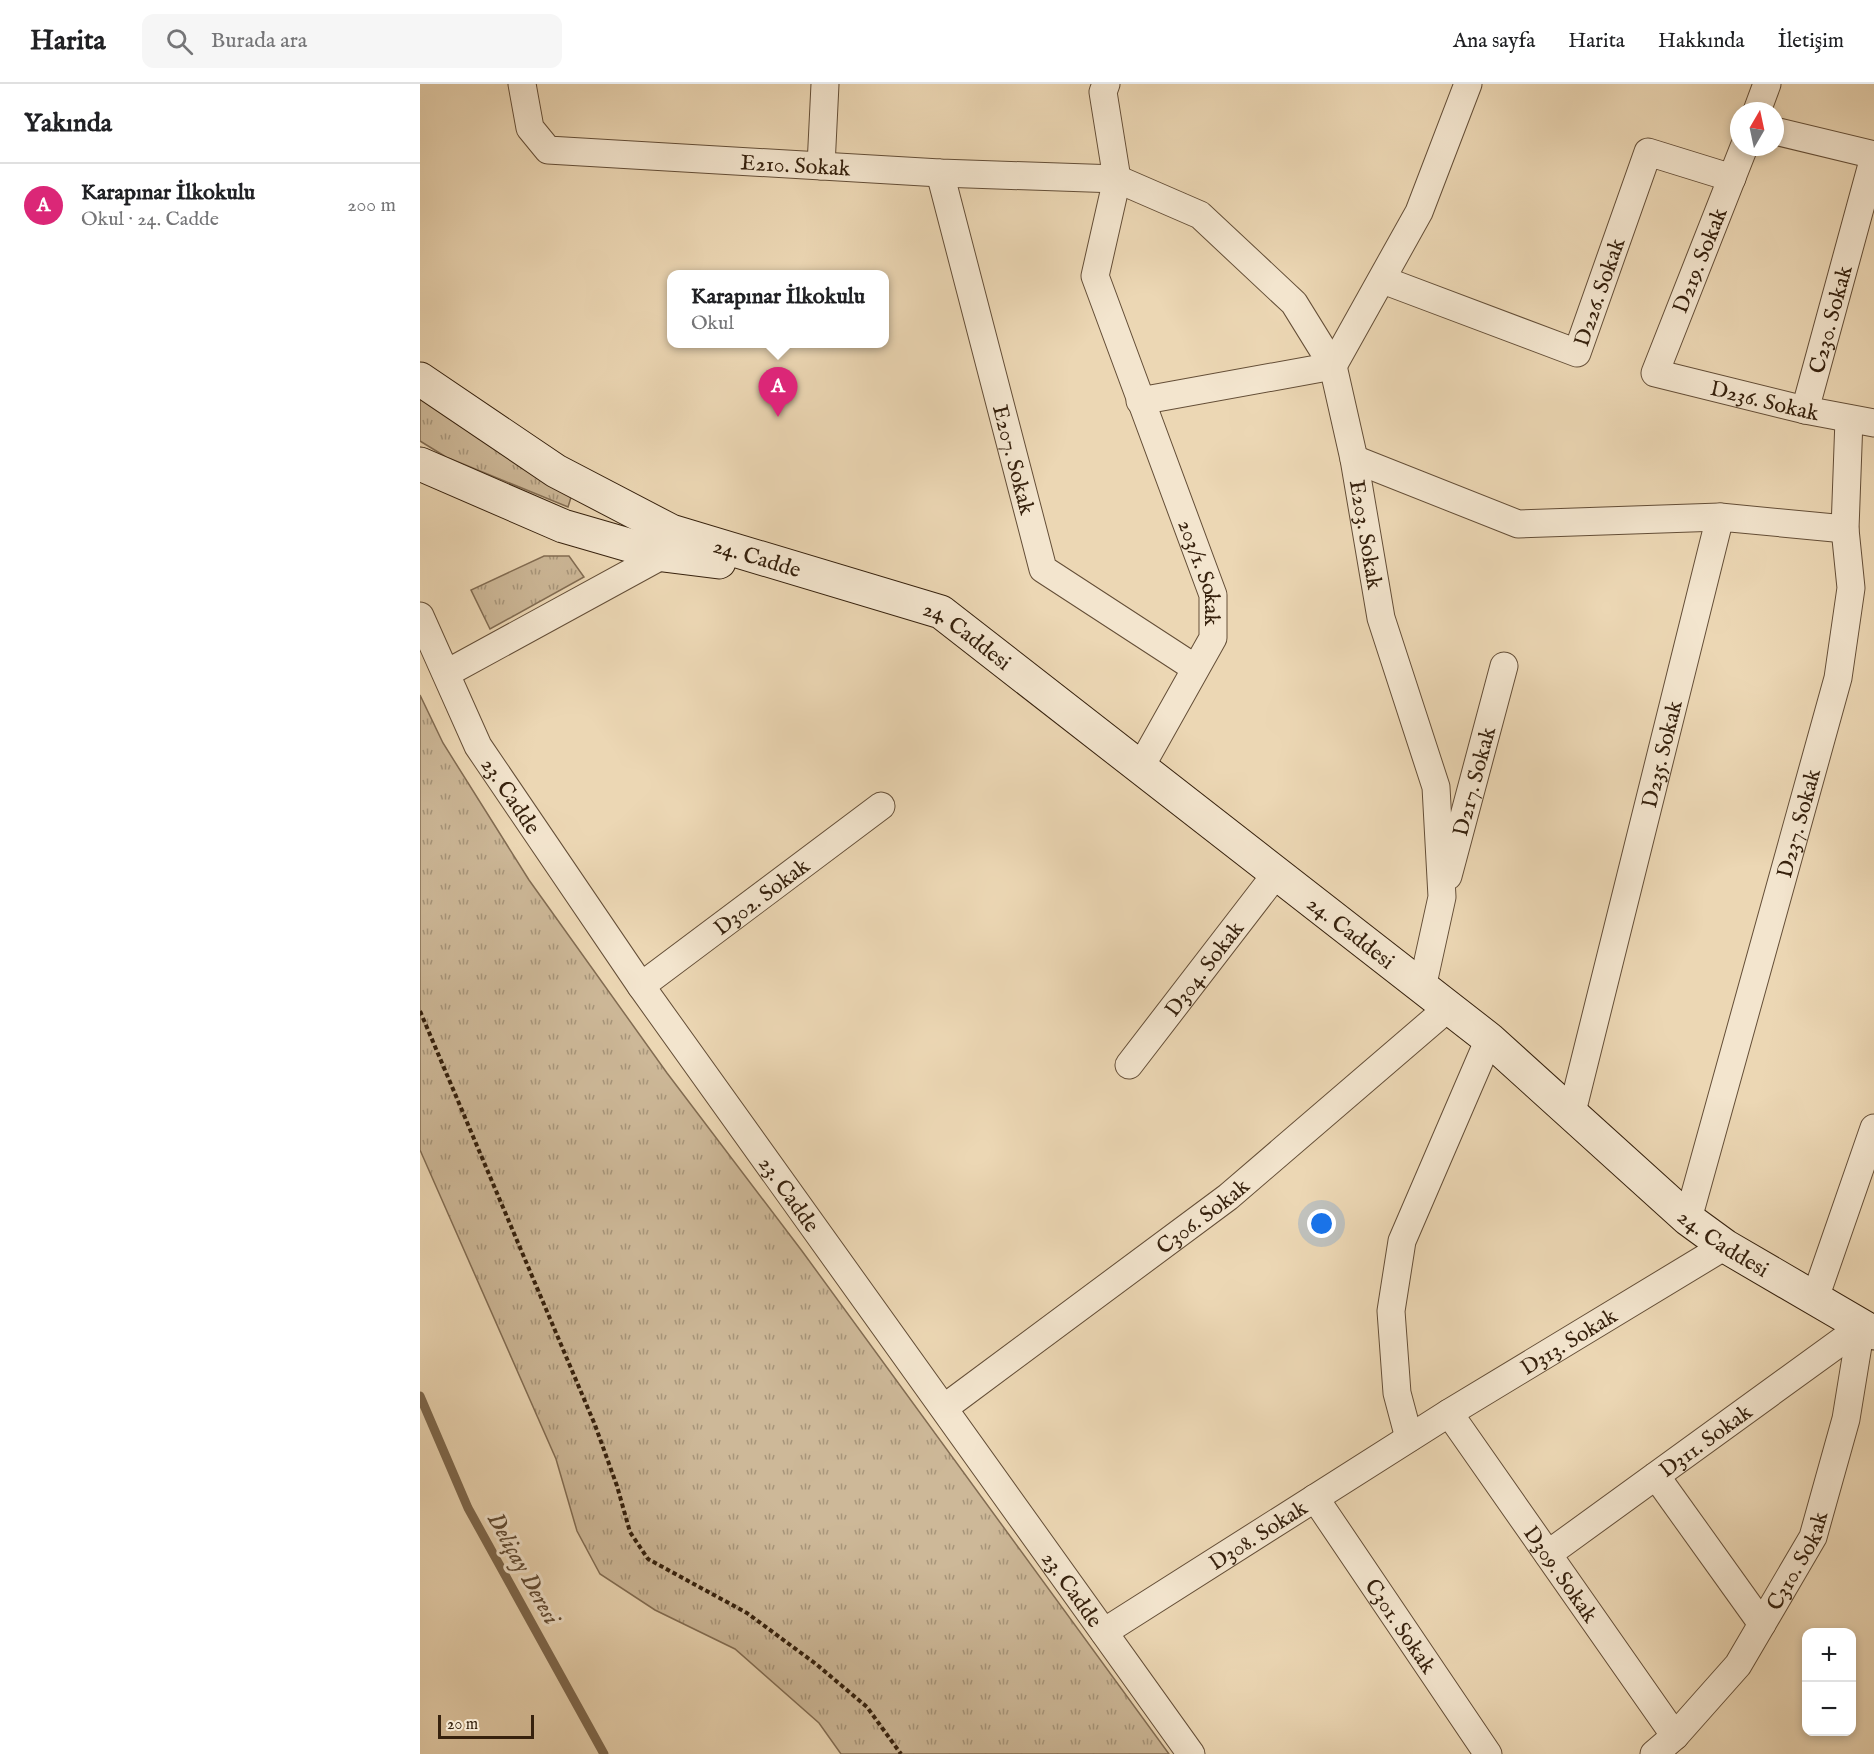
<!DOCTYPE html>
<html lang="tr">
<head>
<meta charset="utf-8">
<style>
	body { margin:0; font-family:"IM FELL English",serif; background:#f6f6f6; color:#202124 }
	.controls { position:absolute; right:18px; bottom:18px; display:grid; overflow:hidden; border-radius:12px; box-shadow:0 3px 9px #0003 }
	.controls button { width:54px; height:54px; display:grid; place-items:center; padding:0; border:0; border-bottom:2px solid #e0e0e0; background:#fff; color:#202124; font:30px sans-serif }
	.compass { position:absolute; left:1310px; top:18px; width:54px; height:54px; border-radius:50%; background:#fff; box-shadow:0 3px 9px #0003; rotate:9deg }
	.scale { position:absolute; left:18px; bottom:15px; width:96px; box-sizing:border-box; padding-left:6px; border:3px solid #36210d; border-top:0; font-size:16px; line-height:21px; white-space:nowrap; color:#36210d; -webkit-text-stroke:4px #f3e5ce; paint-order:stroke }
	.you { position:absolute; left:902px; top:1140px; width:21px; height:21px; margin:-15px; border:4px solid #fff; border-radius:50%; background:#1a73e8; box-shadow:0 0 0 9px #1a73e833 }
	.badge { display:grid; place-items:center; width:39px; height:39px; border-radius:50%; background:#db2777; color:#fff; font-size:20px; font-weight:700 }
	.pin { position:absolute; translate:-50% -50px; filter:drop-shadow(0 2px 3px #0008) }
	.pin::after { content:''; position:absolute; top:32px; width:21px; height:18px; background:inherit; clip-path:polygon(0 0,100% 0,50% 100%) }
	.popup { position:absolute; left:247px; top:186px; width:222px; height:78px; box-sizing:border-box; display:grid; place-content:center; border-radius:12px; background:#fff; filter:drop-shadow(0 2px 4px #0005); font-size:20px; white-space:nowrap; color:#757577 }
	.popup b { font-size:22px; color:#202124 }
	.popup::after { content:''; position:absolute; left:50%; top:100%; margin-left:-12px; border:12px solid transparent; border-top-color:#fff }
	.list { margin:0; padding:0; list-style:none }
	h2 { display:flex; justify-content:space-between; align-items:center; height:78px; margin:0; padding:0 24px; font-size:26px }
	h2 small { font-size:20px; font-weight:400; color:#757577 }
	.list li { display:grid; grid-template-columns:39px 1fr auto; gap:18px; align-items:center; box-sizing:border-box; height:84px; padding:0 24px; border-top:2px solid #e0e0e0 }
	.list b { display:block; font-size:22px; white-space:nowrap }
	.list p { margin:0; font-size:20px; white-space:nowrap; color:#757577 }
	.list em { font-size:20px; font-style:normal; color:#757577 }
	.icon { flex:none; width:33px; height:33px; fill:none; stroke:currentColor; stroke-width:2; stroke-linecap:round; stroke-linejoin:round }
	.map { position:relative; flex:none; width:1454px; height:1670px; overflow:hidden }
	header { display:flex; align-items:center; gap:36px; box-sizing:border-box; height:84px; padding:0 30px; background:#fff; border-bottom:2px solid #e0e0e0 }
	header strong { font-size:28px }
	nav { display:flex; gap:33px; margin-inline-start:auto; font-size:21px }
	.search { width:420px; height:54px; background:#f6f6f6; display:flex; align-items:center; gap:15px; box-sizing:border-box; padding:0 21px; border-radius:12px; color:#757577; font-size:22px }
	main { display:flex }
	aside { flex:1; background:#fff }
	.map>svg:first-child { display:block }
	.grass { fill:url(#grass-tufts); stroke:#826c52; stroke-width:1.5 }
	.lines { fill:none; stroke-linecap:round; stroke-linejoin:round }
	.stream { stroke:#7e694f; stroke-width:9 }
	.street-casing { stroke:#644e37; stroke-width:29 }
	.secondary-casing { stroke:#36210d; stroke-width:35 }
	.path { stroke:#36210d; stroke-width:4; stroke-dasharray:4.5 3; stroke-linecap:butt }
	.street { stroke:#f3e5ce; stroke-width:27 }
	.secondary { stroke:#f3e5ce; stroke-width:33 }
	.labels { text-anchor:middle; stroke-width:6; stroke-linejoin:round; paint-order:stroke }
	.street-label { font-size:22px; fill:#36210d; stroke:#f3e5ce }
	.water-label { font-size:24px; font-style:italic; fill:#604b34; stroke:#f3e5ce }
</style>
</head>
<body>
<header>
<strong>Harita</strong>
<div class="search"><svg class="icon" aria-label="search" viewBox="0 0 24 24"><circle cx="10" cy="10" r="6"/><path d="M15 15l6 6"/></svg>Burada ara</div>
<nav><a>Ana sayfa</a><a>Harita</a><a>Hakkında</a><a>İletişim</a></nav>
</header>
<main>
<aside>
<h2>Yakında<small></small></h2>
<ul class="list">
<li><span class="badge">A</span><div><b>Karapınar İlkokulu</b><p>Okul · 24. Cadde</p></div><em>200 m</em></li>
</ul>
</aside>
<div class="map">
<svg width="1454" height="1670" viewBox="0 0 1454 1670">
	<defs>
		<pattern id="grass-tufts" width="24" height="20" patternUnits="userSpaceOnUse" patternTransform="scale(1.5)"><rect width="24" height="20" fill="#cdb898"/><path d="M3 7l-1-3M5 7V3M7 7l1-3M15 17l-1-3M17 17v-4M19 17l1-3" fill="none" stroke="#a7957a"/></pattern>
	</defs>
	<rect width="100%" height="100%" fill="#ecd7b4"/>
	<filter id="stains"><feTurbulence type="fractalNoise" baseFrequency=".00333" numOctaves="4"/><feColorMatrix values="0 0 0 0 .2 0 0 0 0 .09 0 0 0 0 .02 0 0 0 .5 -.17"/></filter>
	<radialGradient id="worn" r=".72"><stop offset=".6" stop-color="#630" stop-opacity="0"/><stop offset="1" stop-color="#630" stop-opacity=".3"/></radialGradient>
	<g class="grass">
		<path d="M0,307l153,100 -5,16 -122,-50 -26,-16z"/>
		<path d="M124,472h25l15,21 -94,52 -19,-39z"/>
		<path d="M0,611l23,48 86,137 138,193 135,178 367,503h-328l-22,-31 -84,-74 -80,-39 -55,-36 -23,-43 -21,-72 -136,-309z"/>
	</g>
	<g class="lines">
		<path class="stream" d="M0,1312l48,112 136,246"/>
		<g class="street-casing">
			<g id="street">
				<path id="s1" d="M102,0l8,44 18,22 392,23 177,6 83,36 94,88 39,63 21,93 27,159 55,169 6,110 -20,91"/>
				<path id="s2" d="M686,0l-3,8 14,87 -22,97 118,319v43l-73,130"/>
				<path d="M1337,27l10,-27"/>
				<path d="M1355,47l99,24"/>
				<path id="s3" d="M1324,63l-89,226 150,37 69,13"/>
				<path d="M401,82l4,-82"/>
				<path id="s4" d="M520,89l103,396 152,99"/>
				<path id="s5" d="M963,196l194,73 71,-201 84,26"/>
				<path d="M720,317l193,-35 86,-154 49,-128"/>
				<path id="s6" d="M1385,326l69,-253"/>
				<path d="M934,375l164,65 202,-7"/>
				<path id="s7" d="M0,532l58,130 163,240 550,768"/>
				<path d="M27,589l216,-118 4,-12"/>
				<path id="s8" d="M1028,792l56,-210"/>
				<path id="s9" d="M221,902l240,-180"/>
				<path id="s10" d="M709,981l147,-191"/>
				<path id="s11" d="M1152,1028l148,-595 125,12"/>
				<path id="s12" d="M1268,1135l150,-541 13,-90 -6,-59 4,-110"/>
				<path d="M1395,1214l59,-170"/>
				<path id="s13" d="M524,1324l284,-211 220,-189"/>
				<path id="s14" d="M1029,1329l226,323"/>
				<path d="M989,1354l-12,-45 -6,-82 11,-70 87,-202"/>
				<path d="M1236,1392l106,148"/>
				<path id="s15" d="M895,1414l173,256"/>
				<path id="s16" d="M1128,1470l313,-227"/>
				<path id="s17" d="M684,1548l345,-219 276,-167"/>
				<path id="s18" d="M1234,1670l21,-18 63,-71 75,-128 33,-118 15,-92"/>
			</g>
		</g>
		<g class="secondary-casing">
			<g id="secondary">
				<path id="s19" d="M0,295l136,92 115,60 270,81 548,427 199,180 37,27 149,87"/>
				<path d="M0,380l143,62 100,29 56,7"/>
			</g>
		</g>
		<path class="path" d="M0,927l175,414 22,61 13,46 18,27 99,54 69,51 51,43 34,47"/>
		<use href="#street" class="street"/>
		<use href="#secondary" class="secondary"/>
	</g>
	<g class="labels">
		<g class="street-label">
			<text dy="8" stroke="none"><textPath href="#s1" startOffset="321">E210. Sokak</textPath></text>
			<text transform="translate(1279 176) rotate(-68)" y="8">D219. Sokak</text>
			<text dy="8" stroke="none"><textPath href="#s5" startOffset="272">D226. Sokak</textPath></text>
			<text dy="8" stroke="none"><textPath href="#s6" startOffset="94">C230. Sokak</textPath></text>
			<text dy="8" stroke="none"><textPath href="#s3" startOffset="356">D236. Sokak</textPath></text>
			<text dy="8" stroke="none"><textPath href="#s4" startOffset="296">E207. Sokak</textPath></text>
			<text dy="8" stroke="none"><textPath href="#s1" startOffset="1108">E203. Sokak</textPath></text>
			<text dy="8" stroke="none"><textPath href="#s19" startOffset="384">24. Cadde</textPath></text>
			<text dy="8" stroke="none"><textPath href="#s2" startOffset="512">203/1. Sokak</textPath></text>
			<text dy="8" stroke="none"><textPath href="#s19" startOffset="610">24. Caddesi</textPath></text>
			<text dy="8" stroke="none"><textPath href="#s11" startOffset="369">D235. Sokak</textPath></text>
			<text dy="8" stroke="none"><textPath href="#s8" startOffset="98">D217. Sokak</textPath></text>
			<text dy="8" stroke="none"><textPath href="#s7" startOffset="202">23. Cadde</textPath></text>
			<text dy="8" stroke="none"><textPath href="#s12" startOffset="411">D237. Sokak</textPath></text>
			<text dy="8" stroke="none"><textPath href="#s9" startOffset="150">D302. Sokak</textPath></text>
			<text dy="8" stroke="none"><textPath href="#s19" startOffset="1096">24. Caddesi</textPath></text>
			<text dy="8" stroke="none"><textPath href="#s10" startOffset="122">D304. Sokak</textPath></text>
			<text dy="8" stroke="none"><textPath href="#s7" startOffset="688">23. Cadde</textPath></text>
			<text dy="8" stroke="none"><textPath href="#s13" startOffset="322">C306. Sokak</textPath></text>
			<text dy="8" stroke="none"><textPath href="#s19" startOffset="1582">24. Caddesi</textPath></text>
			<text dy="8" stroke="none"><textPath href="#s17" startOffset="548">D313. Sokak</textPath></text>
			<text dy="8" stroke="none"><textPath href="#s16" startOffset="194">D311. Sokak</textPath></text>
			<text dy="8" stroke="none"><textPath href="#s17" startOffset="182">D308. Sokak</textPath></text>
			<text dy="8" stroke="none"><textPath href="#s18" startOffset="243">C310. Sokak</textPath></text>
			<text dy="8" stroke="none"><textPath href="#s14" startOffset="196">D309. Sokak</textPath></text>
			<text dy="8" stroke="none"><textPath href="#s7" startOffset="1174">23. Cadde</textPath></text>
			<text dy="8" stroke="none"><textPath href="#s15" startOffset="154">C301. Sokak</textPath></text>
		</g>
		<g class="water-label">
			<text transform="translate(104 1484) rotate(61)" y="8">Deliçay Deresi</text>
		</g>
	</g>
	<rect width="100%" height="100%" filter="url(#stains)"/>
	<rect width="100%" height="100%" fill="url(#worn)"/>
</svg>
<div class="controls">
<button>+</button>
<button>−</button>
</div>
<svg class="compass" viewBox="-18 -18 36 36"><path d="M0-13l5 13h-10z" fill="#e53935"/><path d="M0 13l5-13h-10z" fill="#757577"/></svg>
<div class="scale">20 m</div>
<div class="you"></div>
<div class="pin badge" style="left:358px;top:333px">A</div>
<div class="popup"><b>Karapınar İlkokulu</b>Okul</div>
</div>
</main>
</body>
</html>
